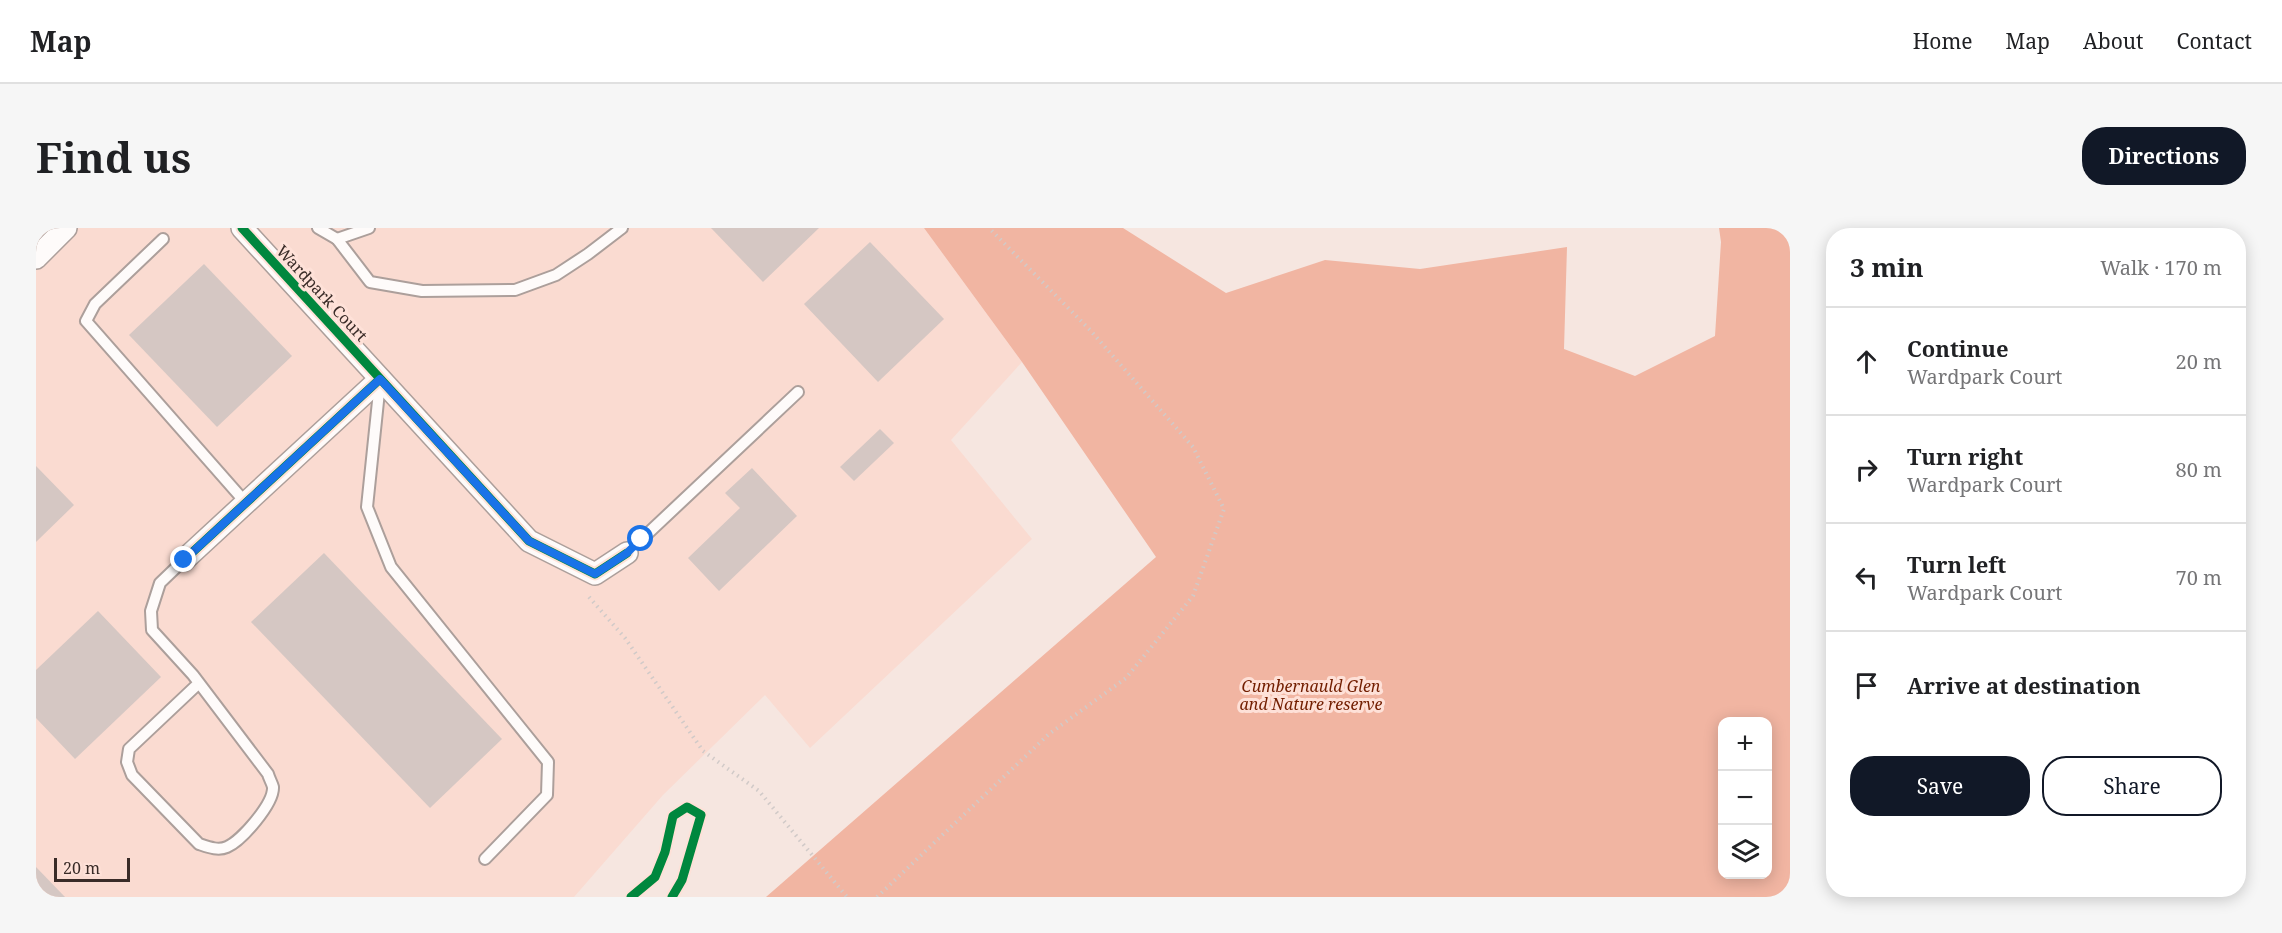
<!DOCTYPE html>
<html lang="en">
<head>
<meta charset="utf-8">
<style>
	body { margin:0; font-family:"Noto Serif",serif; background:#f6f6f6; color:#202124 }
	.controls { position:absolute; right:18px; bottom:18px; display:grid; overflow:hidden; border-radius:12px; box-shadow:0 3px 15px #0003 }
	.controls button { width:54px; height:54px; display:grid; place-items:center; padding:0; border:0; border-bottom:2px solid #e0e0e0; background:#fff; color:#202124; font:30px sans-serif }
	.scale { position:absolute; left:18px; bottom:15px; width:76px; box-sizing:border-box; padding-left:6px; border:3px solid #392b27; border-top:0; font-size:16px; line-height:21px; white-space:nowrap; color:#392b27; -webkit-text-stroke:4px #fee1d8; paint-order:stroke }
	.stop { position:absolute; width:18px; height:18px; margin:-14px; border:4px solid #1a73e8; border-radius:50%; background:#fff }
	.stop.end { background:#1a73e8; border-color:#fff; box-shadow:0 2px 6px #0008 }
	.list { margin:0; padding:0; list-style:none }
	h2 { display:flex; justify-content:space-between; align-items:center; height:78px; margin:0; padding:0 24px; font-size:26px }
	h2 small { font-size:20px; font-weight:400; color:#757577 }
	.list li { display:grid; grid-template-columns:39px 1fr auto; gap:18px; align-items:center; box-sizing:border-box; height:108px; padding:0 24px; border-top:2px solid #e0e0e0 }
	.list b { display:block; font-size:22px; white-space:nowrap }
	.list p { margin:0; font-size:20px; white-space:nowrap; color:#757577 }
	.list em { font-size:20px; font-style:normal; color:#757577 }
	.actions { display:flex; gap:12px; padding:18px 24px }
	.actions a { flex:1; padding:14px 0; border:2px solid #111827; border-radius:24px; text-align:center; font-size:21px; color:#111827 }
	.actions .main { background:#111827; color:#fff }
	.icon { flex:none; width:33px; height:33px; fill:none; stroke:currentColor; stroke-width:2; stroke-linecap:round; stroke-linejoin:round }
	.map { position:relative; flex:none; width:1754px; height:669px; overflow:hidden; border-radius:24px }
	header { display:flex; align-items:center; gap:36px; box-sizing:border-box; height:84px; padding:0 30px; background:#fff; border-bottom:2px solid #e0e0e0 }
	header strong { font-size:28px }
	nav { display:flex; gap:33px; margin-inline-start:auto; font-size:21px }
	.intro { display:flex; align-items:center; justify-content:space-between; box-sizing:border-box; height:144px; padding:0 36px }
	h1 { margin:0; font-size:42px }
	.button { padding:15px 27px; border-radius:24px; background:#111827; color:#fff; font-size:21px; font-weight:700 }
	main { display:flex; gap:36px; padding:0 36px }
	aside { flex:1; background:#fff; border-radius:24px; box-shadow:0 3px 15px #0003 }
	.map>svg:first-child { display:block }
	.built { fill:#fadbd1 }
	.forest { fill:#f1b5a2; fill-rule:evenodd }
	.building { fill:#d5c7c3 }
	.lines { fill:none; stroke-linecap:round; stroke-linejoin:round }
	.lane-casing { stroke:#ac9f9b; stroke-width:14 }
	.street-casing { stroke:#ac9f9b; stroke-width:24 }
	.path { stroke:#d1cac8; stroke-width:4; stroke-dasharray:1.5 4.5; stroke-linecap:butt }
	.lane { stroke:#fefbfa; stroke-width:10 }
	.street { stroke:#fefbfa; stroke-width:21 }
	.cycleway-casing { stroke:#fee1d8; stroke-width:13 }
	.cycleway { stroke:#00873e; stroke-width:9 }
	.route { stroke:#1a73e8; stroke-width:8 }
	.labels { text-anchor:middle; stroke-width:6; stroke-linejoin:round; paint-order:stroke }
	.street-label { font-size:16px; fill:#392b27; stroke:#fee1d8 }
	.park-label { font-size:16px; font-style:italic; fill:#721e00; stroke:#fee1d8 }
</style>
</head>
<body>
<header>
<strong>Map</strong>
<nav><a>Home</a><a>Map</a><a>About</a><a>Contact</a></nav>
</header>
<div class="intro"><h1>Find us</h1><a class="button">Directions</a></div>
<main>
<div class="map">
<svg width="1754" height="669" viewBox="0 0 1754 669">
	<rect width="100%" height="100%" fill="#f6e6e0"/>
	<path class="built" d="M0,0h888l98,134 -71,78 81,99 -222,209 -45,-53 -102,100 -89,102h-538z"/>
	<path class="forest" d="M888,0h199l103,65 99,-33 95,9 147,-22 -3,102 71,27 80,-40 6,-94 -2,-14h71v669h-1024l390,-340 -134,-195zM1686,494h46v152h-46z"/>
	<g class="building">
		<path d="M675,0h108l-56,54z"/>
		<path d="M834,14l74,77 -66,63 -74,-78z"/>
		<path d="M168,36l88,92 -75,71 -88,-92z"/>
		<path d="M844,201l14,14 -40,38 -14,-14z"/>
		<path d="M0,238l38,39 -38,37z"/>
		<path d="M716,240l45,48 -78,75 -31,-33 52,-50 -15,-15z"/>
		<path d="M288,325l178,186 -72,69 -179,-186z"/>
		<path d="M62,383l63,66 -86,82 -39,-41v-48z"/>
		<path d="M0,639l29,30h-29z"/>
	</g>
	<g class="lines">
		<g class="lane-casing">
			<g id="lane">
				<path d="M282,0l19,11 33,43 52,9 93,-1 41,-15 32,-21 34,-26"/>
				<path d="M127,11l-68,65 -9,17 160,182"/>
				<path d="M301,11l32,-11"/>
				<path d="M344,154l-13,125 24,60 157,195 -1,33 -62,64"/>
				<path d="M591,325l171,-161"/>
				<path d="M148,332l-24,23 -9,28 1,19 41,45 75,99c1,4 4,9 5,13 1,17 -32,54 -46,60 -9,4 -19,0 -28,-3l-67,-69 -5,-13 2,-13 70,-66"/>
			</g>
		</g>
		<g class="street-casing">
			<g id="street">
				<path d="M206,0l287,313 66,33 32,-21"/>
				<path d="M0,30l30,-30"/>
				<path d="M148,332l196,-181"/>
			</g>
		</g>
		<g class="path">
			<path d="M553,369l36,41 78,113 56,40 88,106"/>
			<path d="M841,669l172,-163 77,-56 67,-82 31,-87 -31,-62 -103,-117 -101,-102"/>
		</g>
		<use href="#lane" class="lane"/>
		<use href="#street" class="street"/>
		<g class="cycleway-casing">
			<g id="cycleway">
				<path d="M206,0l287,313 66,33 32,-21"/>
				<path d="M148,332l196,-181"/>
				<path d="M595,669l24,-20 10,-25 8,-36 14,-9 14,8 -19,65 -10,17"/>
			</g>
		</g>
		<use href="#cycleway" class="cycleway"/>
	</g>
	<g class="lines">
		<path class="route" d="M148,332l196,-181 149,162 66,33 32,-21 14,-14"/>
	</g>
	<g class="labels">
		<g class="street-label">
			<text transform="translate(286 65) rotate(47)" y="6">Wardpark Court</text>
		</g>
		<g class="park-label">
			<text x="1275" y="464">Cumbernauld Glen<tspan x="1275" dy="18">and Nature reserve</tspan></text>
		</g>
	</g>
</svg>
<div class="controls">
<button>+</button>
<button>−</button>
<button><svg class="icon" aria-label="layers" viewBox="0 0 24 24"><path d="M12 4l9 5-9 5-9-5zM3 14l9 5 9-5"/></svg></button>
</div>
<div class="scale">20 m</div>
<div class="stop" style="left:605px;top:311px"></div>
<div class="stop end" style="left:148px;top:332px"></div>
</div>
<aside>
<h2>3 min<small>Walk · 170 m</small></h2>
<ul class="list">
<li><svg class="icon" aria-label="ahead" viewBox="0 0 24 24"><path d="M12 20V5M6 11l6-6 6 6"/></svg><div><b>Continue</b><p>Wardpark Court</p></div><em>20 m</em></li>
<li><svg class="icon" aria-label="right" viewBox="0 0 24 24"><path d="M7 20v-9h11M14 6l5 5-5 5"/></svg><div><b>Turn right</b><p>Wardpark Court</p></div><em>80 m</em></li>
<li><svg class="icon" aria-label="left" viewBox="0 0 24 24"><path d="M17 20v-9H6M10 6l-5 5 5 5"/></svg><div><b>Turn left</b><p>Wardpark Court</p></div><em>70 m</em></li>
<li><svg class="icon" aria-label="arrive" viewBox="0 0 24 24"><path d="M6 21V4h12l-3 4 3 4H6"/></svg><div><b>Arrive at destination</b></div></li>
</ul>
<div class="actions"><a class="main">Save</a><a>Share</a></div>
</aside>
</main>
</body>
</html>
